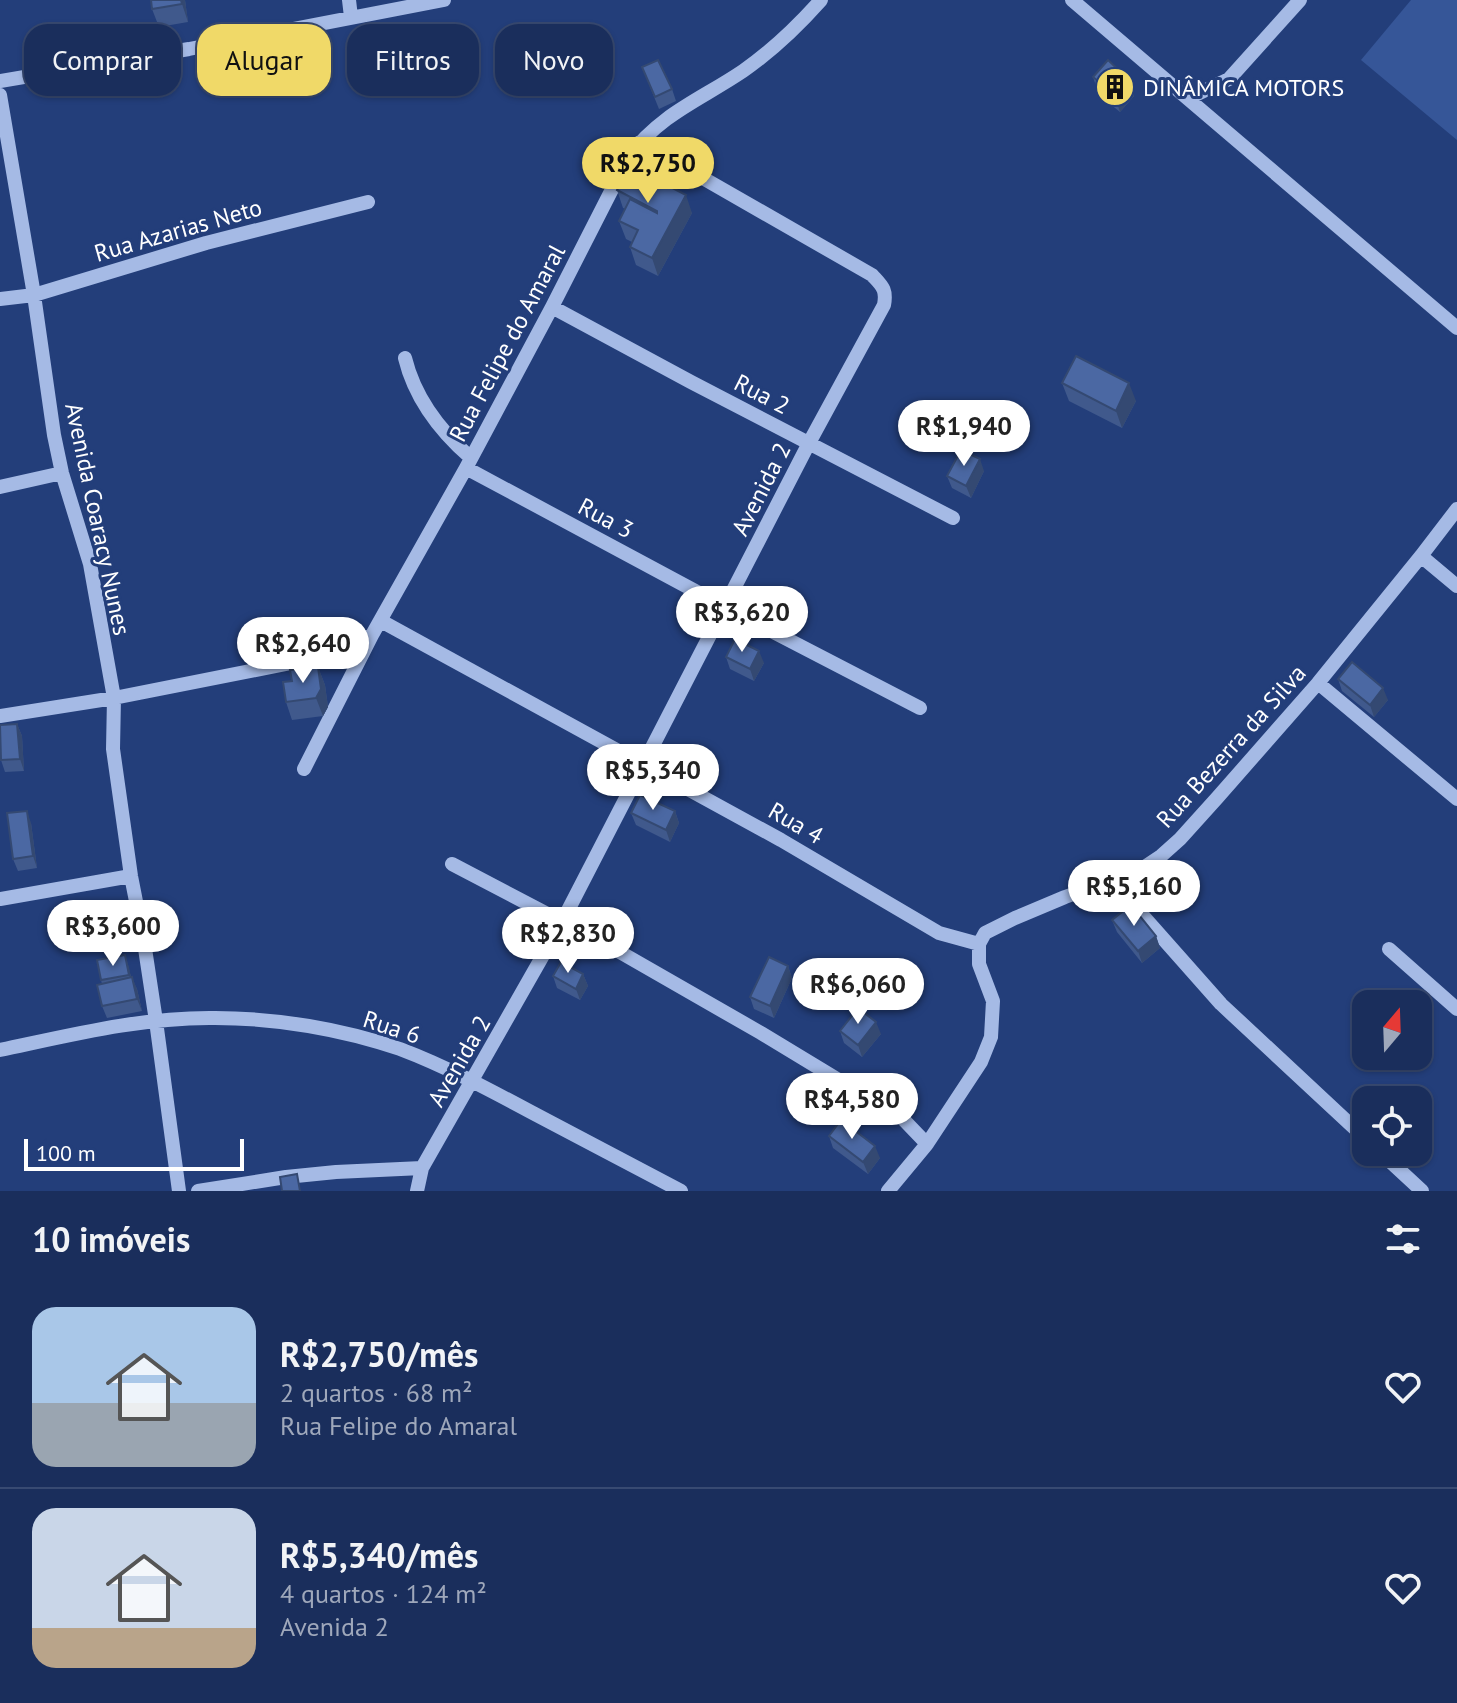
<!DOCTYPE html>
<html lang="pt">
<meta charset="utf-8">
<style>
body{margin:0;font-family:"PT Sans",sans-serif;background:#233662;color:#f1f3f6;height:100vh;display:flex;flex-direction:column;font-size:30px;white-space:nowrap}
*{box-sizing:border-box;margin:0}
p{font-size:26px;color:#9fa8bb}
.icon{flex:none;width:44px;height:44px;fill:none;stroke:currentColor;stroke-width:2;stroke-linecap:round;stroke-linejoin:round}
.map{position:relative;height:1191px;overflow:hidden}
.side{display:flex;flex-direction:column;background:#1a2e5c;flex:1}
.side>*{flex:none}
.top-card{position:absolute;left:24px;top:24px;width:800px;height:72px;display:flex;gap:16px}
.needle{width:52px;rotate:19deg}
.buttons{position:absolute;left:1352px;top:990px;display:grid;gap:16px}
.buttons a{display:grid;place-items:center;width:80px;height:80px;border-radius:16px;background:#1a2e5c;box-shadow:0 2px 6px #0004,0 0 0 2px #384a72;font-size:40px}
.scale{position:absolute;left:24px;bottom:20px;width:220px;box-sizing:border-box;padding-left:8px;border:4px solid #fff;border-top:0;font-size:22px;line-height:28px;white-space:nowrap;color:#fff;-webkit-text-stroke:6px #233e7a;paint-order:stroke}
.price{position:absolute;translate:-50% -68px;padding:0 18px;border-radius:28px;background:#fff;color:#222;font-size:26px;line-height:52px;filter:drop-shadow(0 2px 4px #0008)}
.price::after{content:'';position:absolute;left:50%;top:48px;width:24px;height:18px;margin-left:-12px;background:inherit;clip-path:polygon(0 0,100% 0,50% 100%)}
.price.selected{background:#f0d968;color:#111}
ul{padding:0;list-style:none}
li{display:flex;align-items:center;gap:24px;height:200px;padding:0 32px}
li+li{border-top:2px solid #384a72}
li span{display:grid;place-items:center;flex:none;width:224px;height:160px;border-radius:24px;color:#555}
li>.icon{margin-inline-start:auto}
span .icon{width:96px;height:96px;fill:#fffc;stroke-width:1}
li b{font-size:34px}
h2{display:flex;justify-content:space-between;align-items:center;height:96px;padding:0 32px;font-size:34px}
.tag{padding:0 28px;border-radius:24px;background:#1a2e5c;box-shadow:0 2px 6px #0004,0 0 0 2px #384a72;font-size:28px;line-height:72px}
.tag.selected{background:#f0d968;color:#111}
.map>svg:first-child{display:block}
.green{fill:#365698}
.lines{fill:none;stroke-linecap:round;stroke-linejoin:round}
.minor{stroke:#a5bae5;stroke-width:14}
.wall{fill:#40598c}
.shaded-wall{fill:#344972}
.building{fill:#4b68a3;stroke:#344972;stroke-width:2}
.labels{text-anchor:middle;dominant-baseline:central;stroke-width:6;stroke-linejoin:round;paint-order:stroke}
.poi-label{font-size:24px;fill:#fff;stroke:#233e7a;text-anchor:start}
.street-label{font-size:24px;fill:#fff;stroke:#233e7a}
</style>
<div class="map">
<svg width="1457" height="1191" viewBox="0 0 1457 1191">
<rect width="100%" height="100%" fill="#233e7a"/>
<!-- green -->
<path class="green" d="M1411,0h46v140l-96,-80z"/>
<g class="lines">
<!-- minor -->
<path class="minor" d="M349,0l2,17
M1072,0l385,328
M0,81l189,-32 255,-49
M0,95l34,200 20,140 8,38 28,91 24,134 -1,51 18,127 13,66 12,79 23,170
M1189,98l40,-19 71,-79
M0,299l34,-4 172,-52 162,-41
M552,307l139,75 262,136
M405,358c10,41 35,73 66,100
M466,468l259,139 195,101
M0,487l62,-14
M1421,556l36,30
M381,621l400,219 158,93 40,11
M1318,683l139,116
M0,716l114,-18 197,-39 61,-24
M304,769l68,-134 94,-167 86,-161 77,-151c33,-43 71,-56 114,-85 30,-21 54,-44 78,-71
M452,864l166,87 143,82 142,86 24,25
M1140,870l-6,23 2,15 85,96 145,135
M0,899l131,-23
M1389,949l68,60
M0,1050c71,-15 142,-33 215,-32 61,0 127,11 185,31 45,17 88,40 131,63 50,26 100,53 150,79
M1380,1152l42,39
M198,1191l88,-14 50,-5 86,-4
M417,1191l5,-23 140,-246 247,-479 75,-138c3,-16 -2,-19 -12,-30l-232,-133
M888,1191l39,-47 54,-82 10,-25 2,-36 -14,-37v-20l6,-11 30,-15 50,-21 75,-27 21,-14 19,-17 37,-41 101,-115 103,-127 36,-47"/>
</g>
<!-- wall -->
<path class="wall" d="M151,0h34l3,22 -29,5 -7,-18z
M642,67l30,22 4,12 -17,8z
M1093,77l34,1 7,18 -14,16 -21,-17z
M669,186l23,27 -34,63 -22,-11 -6,-18 2,-5 -6,-3 -7,-18 7,-12 -3,-1 -6,-18z
M1062,383l74,18 -14,27 -53,-27z
M984,471l-13,27 -19,-10 -5,-12z
M726,657l38,6 -10,18 -24,-12z
M318,667l7,18 3,22 -5,9 -31,4 -6,-18 6,-21z
M1338,679l50,21 -14,17 -32,-26z
M17,724l5,12 2,35 -19,1 -4,-12z
M675,811l4,12 -9,19 -34,-17 -5,-12z
M31,823l6,45 -19,3 -5,-12z
M1112,920l44,16 4,12 -18,15 -25,-31z
M125,955l6,22 6,12 5,22 -35,7 -5,-12v-22l-1,-4z
M788,966l4,12 -18,40 -20,-9 -4,-12z
M583,974l5,12 -8,14 -23,-12 -4,-12z
M840,1031l41,3 -19,23 -18,-14z
M829,1136l51,22 -12,16 -35,-26z"/>
<!-- shaded-wall -->
<path class="shaded-wall" d="M181,0h4l3,22 -6,-18z
M1127,78l7,18 -14,16 -6,-18z
M663,168l6,18 -6,12 -6,-18z
M686,195l6,18 -34,63 -6,-18z
M1129,383l7,18 -14,27 -6,-17z
M980,459l4,12 -13,27 -5,-12z
M759,651l5,12 -10,18 -4,-12z
M318,667l7,18 3,22 -5,9 -7,-18z
M1383,688l5,12 -14,17 -4,-12z
M17,724l5,12 2,35 -4,-12z
M27,811l4,12 6,45 -4,-12z
M675,811l4,12 -9,19 -4,-12z
M1156,936l4,12 -18,15 -4,-12z
M125,955l4,12 4,20 -4,-12z
M788,966l4,12 -18,40 -4,-12z
M583,974l5,12 -8,14 -4,-11z
M132,977l5,12 5,22 -5,-12z
M876,1022l5,12 -19,23 -4,-12z
M875,1146l5,12 -12,16 -5,-12z"/>
<!-- building -->
<path class="building" d="M151,0h30l1,4 -30,5z
M658,60l14,29 -17,8 -13,-30z
M1108,60l19,18 -13,16 -21,-17z
M636,154l27,14 -6,12 29,15 -34,63 -22,-11 8,-17 -19,-9 11,-22 27,14v-2l-40,-21z
M1076,356l53,27 -13,28 -54,-28z
M961,450l19,9 -14,27 -19,-10z
M735,639l24,12 -9,18 -24,-12z
M1352,662l31,26 -13,17 -32,-26z
M318,667l3,22 -5,9 -30,4 -3,-20 9,-1 -2,-11z
M17,724l3,35 -19,1 -1,-35z
M640,795l35,16 -9,19 -35,-17z
M27,811l6,45 -20,3 -6,-46z
M1131,905l25,31 -18,15 -26,-31z
M125,955l4,20 -28,5 -4,-20z
M769,957l19,9 -18,40 -20,-9z
M561,962l22,12 -7,15 -23,-13z
M132,977l5,22 -35,7 -5,-21z
M858,1008l18,14 -18,23 -18,-14z
M841,1120l34,26 -12,16 -34,-26z
M297,1174l3,17h-18l-2,-14z"/>
<!-- icons -->
<defs>
<g id="building-disc" transform="scale(2)"><circle r="9.5" fill="#f0d968" stroke="#233e7a"/><path d="M-4-6H4V6H1V3H-1V6H-4ZM-2.5-4.3h1.7v1.8h-1.7ZM.8-4.3h1.7v1.8H.8ZM-2.5-1h1.7V.8h-1.7ZM.8-1h1.7V.8H.8Z" fill="#111"/></g>
</defs>
<g fill-rule="evenodd">
<use href="#building-disc" x="1115" y="87"/>
</g>
<g class="labels">
<!-- poi labels -->
<g class="poi-label">
<text x="1143" y="87">DINÂMICA MOTORS</text>
</g>
<!-- street labels -->
<g class="street-label">
<text transform="translate(178 230) rotate(-16)">Rua Azarias Neto</text>
<text transform="translate(507 343) rotate(-62)">Rua Felipe do Amaral</text>
<text transform="translate(762 394) rotate(27)">Rua 2</text>
<text transform="translate(761 489) rotate(-63)">Avenida 2</text>
<text transform="translate(606 518) rotate(28)">Rua 3</text>
<text transform="translate(98 519) rotate(78)">Avenida Coaracy Nunes</text>
<text transform="translate(1231 746) rotate(-48)">Rua Bezerra da Silva</text>
<text transform="translate(796 823) rotate(30)">Rua 4</text>
<text transform="translate(392 1027) rotate(18)">Rua 6</text>
<text transform="translate(459 1061) rotate(-60)">Avenida 2</text>
</g>
</g>
</svg>
<div class="buttons">
<a><svg class="needle" viewBox="-14 -14 28 28"><path d="M0-13l5 13h-10z" fill="#e53935"/><path d="M0 13l5-13h-10z" fill="#9fa8bb"/></svg></a>
<a><svg class="icon" aria-label="locate" viewBox="0 0 24 24"><circle cx="12" cy="12" r="6"/><path d="M12 2v4M12 18v4M2 12h4M18 12h4"/></svg></a>
</div>
<div class="scale">100 m</div>
<b class="price selected" style="left:648px;top:205px">R$2,750</b>
<b class="price" style="left:964px;top:468px">R$1,940</b>
<b class="price" style="left:742px;top:654px">R$3,620</b>
<b class="price" style="left:303px;top:685px">R$2,640</b>
<b class="price" style="left:653px;top:812px">R$5,340</b>
<b class="price" style="left:1134px;top:928px">R$5,160</b>
<b class="price" style="left:113px;top:968px">R$3,600</b>
<b class="price" style="left:568px;top:975px">R$2,830</b>
<b class="price" style="left:858px;top:1026px">R$6,060</b>
<b class="price" style="left:852px;top:1141px">R$4,580</b>
<div class="top-card">
<a class="tag">Comprar</a>
<a class="tag selected">Alugar</a>
<a class="tag">Filtros</a>
<a class="tag">Novo</a>
</div>
</div>
<section class="side">
<h2>10 imóveis<svg class="icon" aria-label="filters" viewBox="0 0 24 24"><path d="M4 7h16M4 17h16"/><circle cx="9" cy="7" r="2"/><circle cx="15" cy="17" r="2"/></svg></h2>
<ul>
<li><span style="background:linear-gradient(#a9c7e8 60%,#9aa5b1 0)"><svg class="icon" aria-label="home" viewBox="0 0 24 24"><path d="M3 11l9-7 9 7M6 9v11h12V9"/></svg></span><div><b>R$2,750/mês</b><p>2 quartos · 68 m²</p><p>Rua Felipe do Amaral</p></div><svg class="icon" aria-label="heart" viewBox="0 0 24 24"><path d="M12 20l-8-8c-3-5 5-10 8-4 3-6 11-1 8 4z"/></svg></li>
<li><span style="background:linear-gradient(#c9d6e8 75%,#b9a48a 0)"><svg class="icon" aria-label="home" viewBox="0 0 24 24"><path d="M3 11l9-7 9 7M6 9v11h12V9"/></svg></span><div><b>R$5,340/mês</b><p>4 quartos · 124 m²</p><p>Avenida 2</p></div><svg class="icon" aria-label="heart" viewBox="0 0 24 24"><path d="M12 20l-8-8c-3-5 5-10 8-4 3-6 11-1 8 4z"/></svg></li>
</ul>
</section>
